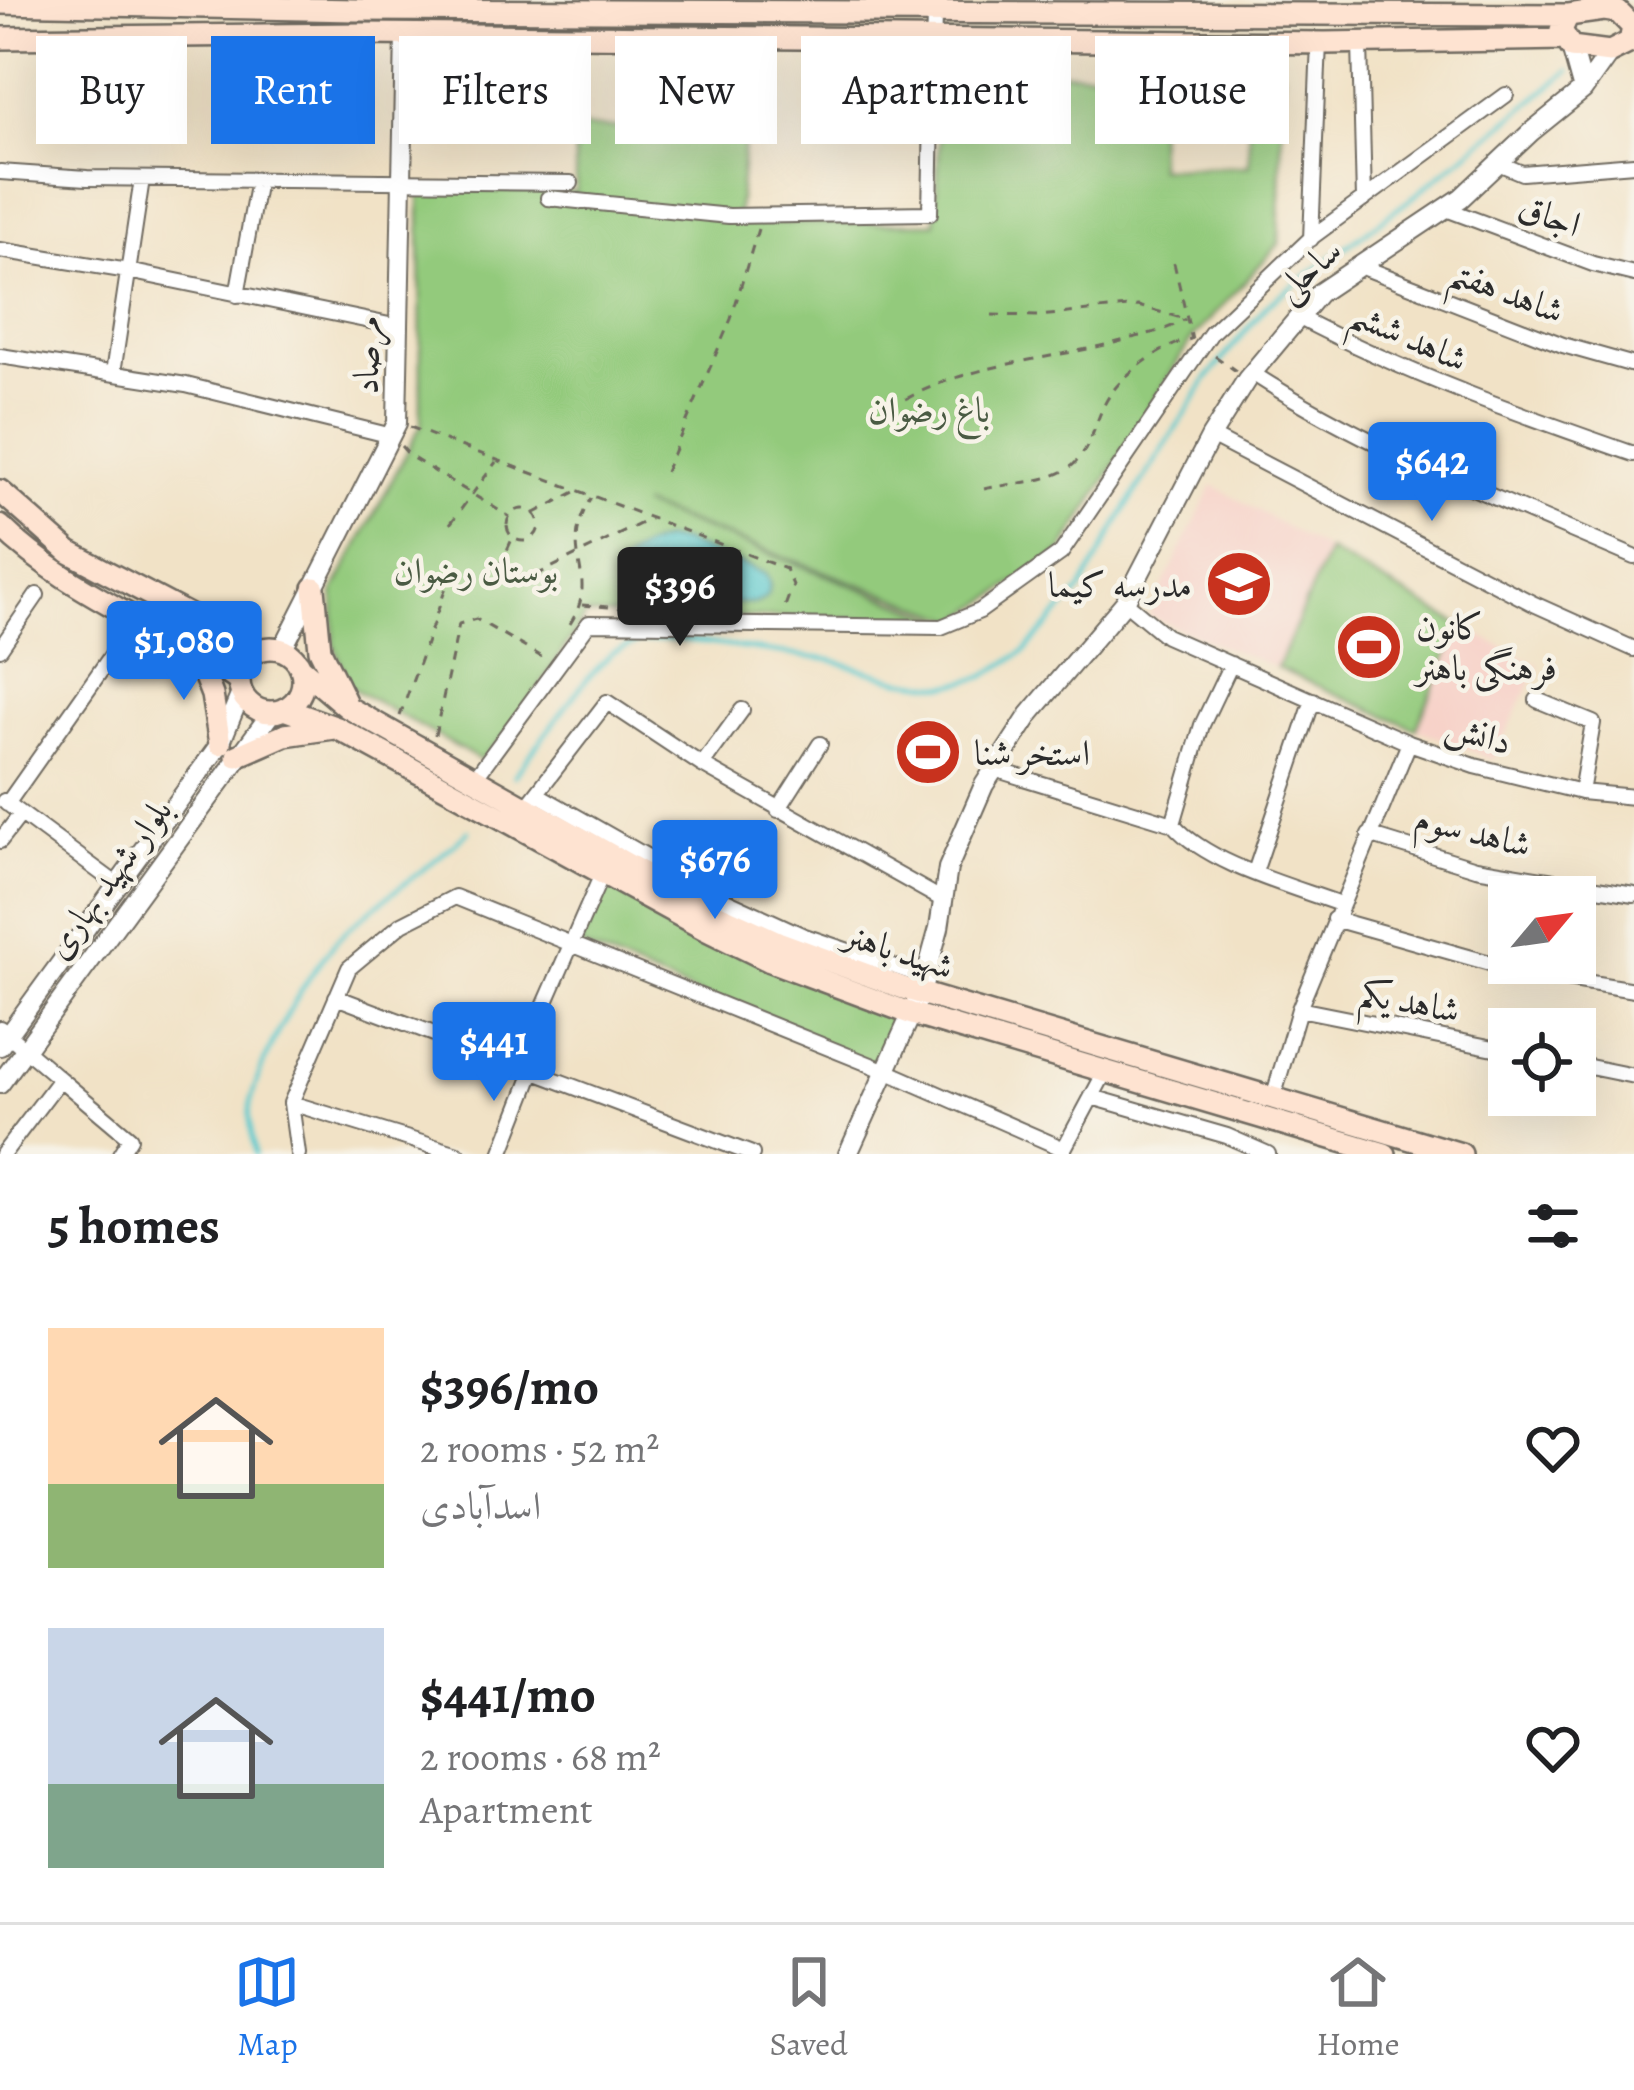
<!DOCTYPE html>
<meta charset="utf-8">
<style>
body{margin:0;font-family:Alegreya,Amiri,serif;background:#f2f2f2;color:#202124;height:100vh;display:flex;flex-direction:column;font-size:45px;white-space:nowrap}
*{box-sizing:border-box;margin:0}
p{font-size:39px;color:#757577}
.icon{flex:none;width:66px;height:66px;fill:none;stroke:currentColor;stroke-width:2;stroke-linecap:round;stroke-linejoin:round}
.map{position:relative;height:1154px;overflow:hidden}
.panel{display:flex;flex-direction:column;background:#fff;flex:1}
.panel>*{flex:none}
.guide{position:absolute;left:36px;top:36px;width:1563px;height:108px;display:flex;gap:24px}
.needle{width:78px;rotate:61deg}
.buttons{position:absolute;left:1488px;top:876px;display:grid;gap:24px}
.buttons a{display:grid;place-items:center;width:108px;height:108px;border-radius:0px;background:#fff;box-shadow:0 12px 48px #0002;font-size:60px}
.price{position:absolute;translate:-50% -102px;padding:0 27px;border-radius:12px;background:#1a73e8;color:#fff;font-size:39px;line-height:78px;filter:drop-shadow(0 3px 6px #0008)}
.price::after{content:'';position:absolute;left:50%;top:72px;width:36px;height:27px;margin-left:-18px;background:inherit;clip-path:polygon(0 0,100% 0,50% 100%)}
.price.active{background:#222;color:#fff}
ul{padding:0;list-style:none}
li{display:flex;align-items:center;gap:36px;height:300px;padding:0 48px}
li span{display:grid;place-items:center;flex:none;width:336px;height:240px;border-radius:0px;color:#555}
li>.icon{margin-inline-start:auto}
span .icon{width:144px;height:144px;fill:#fffc;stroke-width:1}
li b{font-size:51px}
h2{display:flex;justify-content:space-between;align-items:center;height:144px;padding:0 48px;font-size:51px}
.pill{padding:0 42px;border-radius:0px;background:#fff;box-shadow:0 12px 48px #0002;font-size:42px;line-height:108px}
.pill.active{background:#1a73e8;color:#fff}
.menu{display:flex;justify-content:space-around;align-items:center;height:168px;border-top:3px solid #e0e0e0;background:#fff;font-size:33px;color:#757577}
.menu a{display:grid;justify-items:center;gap:6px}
.menu .active{color:#1a73e8}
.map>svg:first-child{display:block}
.built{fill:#f7d1c8}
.green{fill:#93ca7c;stroke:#5f7a54;stroke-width:3}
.water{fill:#5ccacf;stroke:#447a7d;stroke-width:3}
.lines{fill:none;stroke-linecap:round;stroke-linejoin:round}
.stream{stroke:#5ccacf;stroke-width:4.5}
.minor-casing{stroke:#706b61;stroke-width:18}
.tertiary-casing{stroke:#706b61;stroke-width:22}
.secondary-casing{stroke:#706b61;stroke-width:26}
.path{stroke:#706b61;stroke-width:3;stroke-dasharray:9 9;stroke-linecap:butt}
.minor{stroke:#fff;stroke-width:14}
.tertiary{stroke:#fff;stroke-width:18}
.secondary{stroke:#fee3d1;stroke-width:21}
.labels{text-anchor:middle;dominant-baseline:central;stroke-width:9;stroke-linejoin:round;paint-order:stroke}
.street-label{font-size:36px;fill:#2b2b2b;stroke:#f7f3e8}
.park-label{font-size:36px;fill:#4a5b43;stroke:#f7f3e8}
.poi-label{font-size:36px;fill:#2b2b2b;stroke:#f7f3e8;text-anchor:start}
</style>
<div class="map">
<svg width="1634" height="1154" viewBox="0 0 1634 1154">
<rect width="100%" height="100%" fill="#f7f3e8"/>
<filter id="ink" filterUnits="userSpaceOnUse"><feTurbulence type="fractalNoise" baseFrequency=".00833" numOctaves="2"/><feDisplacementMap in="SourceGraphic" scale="24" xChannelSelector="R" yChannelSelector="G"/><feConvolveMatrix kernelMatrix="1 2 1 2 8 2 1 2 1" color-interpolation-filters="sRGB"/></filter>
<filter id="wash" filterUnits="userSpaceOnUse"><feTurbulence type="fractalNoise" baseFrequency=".004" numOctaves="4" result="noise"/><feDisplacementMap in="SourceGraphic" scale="48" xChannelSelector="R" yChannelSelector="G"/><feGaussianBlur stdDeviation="2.7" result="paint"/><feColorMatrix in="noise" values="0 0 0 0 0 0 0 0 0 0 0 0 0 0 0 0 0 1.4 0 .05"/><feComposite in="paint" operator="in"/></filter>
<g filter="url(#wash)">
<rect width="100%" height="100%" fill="#f1e2c6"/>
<!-- built -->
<path class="built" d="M1213,485l115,66 -51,117 -129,-52z
M1460,625l79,41 -46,93 -77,-30z"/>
<!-- green -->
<path class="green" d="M943,71l213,2 2,95 91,-2 -1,-94 35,1 -4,171 -88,96 -130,213 -103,67 -317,-115 303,115 -358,-5 -73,113 -33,32 -130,-73 -16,-42v-54l87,-166 -1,-237 156,4 -2,-65 171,4 -8,92h198z
M1328,551l132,74 -44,104 -139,-61z
M604,883l300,136 -23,51 -301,-124z"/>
<!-- water -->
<path class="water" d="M665,540l17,2 82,31c11,13 5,28 -12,31l-126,-9 -9,-13c-1,-24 26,-37 48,-42z"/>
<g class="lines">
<!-- stream -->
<path class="stream" d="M514,776l71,-95 26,-27 27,-12 38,-3 155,21 68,20 47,6 38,-9 41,-26 56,-61 45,-82 81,-129 60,-74 145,-107 157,-127
M255,1154c-2,-14 -7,-32 -5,-46 6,-46 62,-146 97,-178 38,-35 84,-62 121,-99"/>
</g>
</g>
<g filter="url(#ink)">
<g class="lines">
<!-- minor casing -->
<g class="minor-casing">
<path id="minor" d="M1360,43l4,157
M1498,163l24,10 112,-9
M0,172l87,6 484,5
M548,198l181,18 201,-3 4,-202
M1446,209l147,55 41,10
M1311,239l8,-197
M0,250l128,21 271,56
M1360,266l203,79 71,20
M237,295l21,-115
M1298,317c108,57 221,97 336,137
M0,356l186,29 206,51
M113,373l29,-194
M1252,373c118,77 253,128 382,184
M1211,436l323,168 100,45
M1125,602l41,34 243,107 66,23 106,26 53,5
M0,649l37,-54
M1537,700l56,23 -12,69
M702,765l40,-55
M994,769l179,55c34,40 118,62 167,80
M474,779l115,-156 352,4 39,-16 81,-58 150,-220 101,-96 194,-142
M537,794l178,101 87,40 123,42
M4,801l115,85
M7,804l109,-155
M526,807l81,-105 95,63 241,135
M778,810l42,-66
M1173,824l29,-99 29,-61
M1369,835l107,33 158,26
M0,841l21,-27
M1255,872l58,-172
M1334,919l184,52 116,19
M336,997l416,157
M1299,1009l210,42
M0,1028l60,51 -57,75
M1575,1064l59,12
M518,1066l84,-192
M60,1079l70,59 -10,16
M1092,1097l135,39 41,18
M1273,1098l26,-89 110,-266
M291,1103l167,51
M298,1154l-7,-51 58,-135 53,-44 53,-27 431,174 178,78
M501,1154l32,-82
M1061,1154l44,-82"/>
</g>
<!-- tertiary casing -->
<g class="tertiary-casing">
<path id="tertiary" d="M1571,47l12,43
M282,650l115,-227 8,-389
M0,1046l220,-302 21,-51
M0,1084l272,-372
M848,1154l73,-161 18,-65 9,-60 36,-83 46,-71 95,-112 86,-166 36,-57 72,-86 142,-95 70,-66 52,-42 27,-38"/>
</g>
<!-- secondary casing -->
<g class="secondary-casing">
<path id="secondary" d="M0,3l355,7 1213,5
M1604,10l14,2 15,15 -3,15 -20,10 -39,-5 -10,-17 7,-15z
M0,38l362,-4 963,9 239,-4
M0,491l69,61 188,99
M0,526c68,67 161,99 239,155
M314,588l6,62 25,51
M239 680a32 32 0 1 1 64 0a32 32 0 1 1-64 0Z
M194,649l18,46 8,49
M300,667l47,40 365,205 66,30 125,46 558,166
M284,709l53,19 366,200 67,33 142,53 473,140
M237,756l48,-21 49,-7"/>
</g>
<!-- path -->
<path class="path" d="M1174,263l18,77
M992,315l47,1 99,-10 47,13
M1215,356l21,15
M906,399c69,-38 151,-39 226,-61 19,-5 36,-8 53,-19
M410,427l376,142 7,16 -9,24
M401,446l10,11 99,60
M665,472l66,-153 27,-90
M984,489c26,-6 69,-6 90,-25 19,-18 21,-45 34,-66 15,-25 56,-53 83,-59
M507 525a16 16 0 1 1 32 0a16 16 0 1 1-32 0Z
M535,513l40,-21
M450,524l46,-62
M500,566l12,-27
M520,583l130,-64
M582,605l57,4
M570,624c32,-50 -14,-69 21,-126
M400,716l52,-145
M435,735l24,-111 17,-5 69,40"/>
<!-- minor -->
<use href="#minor" class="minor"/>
<!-- tertiary -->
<use href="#tertiary" class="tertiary"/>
<!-- secondary -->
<use href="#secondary" class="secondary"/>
</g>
</g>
<!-- icons -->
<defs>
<g id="school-disc" transform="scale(3.45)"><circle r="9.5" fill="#c8321e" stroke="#f7f3e8"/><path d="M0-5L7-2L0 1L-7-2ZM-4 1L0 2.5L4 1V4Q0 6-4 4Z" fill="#fff"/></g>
<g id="stadium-disc" transform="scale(3.45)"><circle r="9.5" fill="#c8321e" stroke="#f7f3e8"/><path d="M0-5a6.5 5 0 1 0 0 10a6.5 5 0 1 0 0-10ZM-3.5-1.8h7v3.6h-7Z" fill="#fff"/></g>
</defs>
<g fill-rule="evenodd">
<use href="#school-disc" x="1239" y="584"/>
<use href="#stadium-disc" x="1369" y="647"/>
<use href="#stadium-disc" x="928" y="752"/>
</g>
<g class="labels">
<!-- street labels -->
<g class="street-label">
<text transform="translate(1550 215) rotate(20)">اجاق</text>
<text transform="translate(1308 269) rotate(-41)">ساحلی</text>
<text transform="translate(1507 291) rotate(21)">شاهد هفتم</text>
<text transform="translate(1409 336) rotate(24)">شاهد ششم</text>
<text transform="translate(366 355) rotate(-89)">مرصاد</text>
<text transform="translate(1479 733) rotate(17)">دانش</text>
<text transform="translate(1473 831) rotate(14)">شاهد سوم</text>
<text transform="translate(108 878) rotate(-54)">بلوار شهید بهاری</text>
<text transform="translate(899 950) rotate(18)">شهید باهنر</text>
<text transform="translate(1410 1001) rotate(11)">شاهد یکم</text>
</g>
<!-- park labels -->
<g class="park-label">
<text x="929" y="409">باغ رضوان</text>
<text x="476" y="570">بوستان رضوان</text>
</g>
<!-- poi labels -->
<g class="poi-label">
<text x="1192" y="584" text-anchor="end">مدرسه کیما</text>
<text x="1416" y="626">کانون<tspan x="1416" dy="41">فرهنگی باهنر</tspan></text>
<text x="974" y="752">استخر شنا</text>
</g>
</g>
</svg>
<div class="buttons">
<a><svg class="needle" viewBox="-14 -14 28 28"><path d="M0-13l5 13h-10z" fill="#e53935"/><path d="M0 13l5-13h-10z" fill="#757577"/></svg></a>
<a><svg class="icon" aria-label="locate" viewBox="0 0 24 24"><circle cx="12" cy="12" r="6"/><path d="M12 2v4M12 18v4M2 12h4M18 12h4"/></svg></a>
</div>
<b class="price" style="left:1432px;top:524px">$642</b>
<b class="price active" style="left:680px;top:649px">$396</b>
<b class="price" style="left:184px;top:703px">$1,080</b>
<b class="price" style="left:715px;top:922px">$676</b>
<b class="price" style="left:494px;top:1104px">$441</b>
<div class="guide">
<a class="pill">Buy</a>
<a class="pill active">Rent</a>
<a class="pill">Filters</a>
<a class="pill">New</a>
<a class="pill">Apartment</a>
<a class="pill">House</a>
</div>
</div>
<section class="panel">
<h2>5 homes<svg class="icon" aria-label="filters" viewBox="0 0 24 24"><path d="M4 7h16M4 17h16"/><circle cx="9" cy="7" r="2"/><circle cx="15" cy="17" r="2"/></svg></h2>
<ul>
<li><span style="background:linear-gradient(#ffd9b3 65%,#8fb573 0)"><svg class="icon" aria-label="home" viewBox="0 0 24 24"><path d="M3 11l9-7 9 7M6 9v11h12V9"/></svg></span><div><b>$396/mo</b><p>2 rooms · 52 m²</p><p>اسدآبادی</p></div><svg class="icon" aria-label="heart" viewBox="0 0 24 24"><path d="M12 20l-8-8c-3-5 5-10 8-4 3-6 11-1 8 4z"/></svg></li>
<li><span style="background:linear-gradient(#c9d6e8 65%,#7fa58c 0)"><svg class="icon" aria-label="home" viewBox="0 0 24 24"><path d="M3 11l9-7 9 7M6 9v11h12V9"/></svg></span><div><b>$441/mo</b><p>2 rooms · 68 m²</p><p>Apartment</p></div><svg class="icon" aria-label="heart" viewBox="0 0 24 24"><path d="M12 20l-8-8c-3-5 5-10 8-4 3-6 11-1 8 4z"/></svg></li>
</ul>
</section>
<nav class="menu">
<a class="active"><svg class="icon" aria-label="map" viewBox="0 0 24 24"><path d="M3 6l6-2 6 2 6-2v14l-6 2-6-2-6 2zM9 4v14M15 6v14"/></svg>Map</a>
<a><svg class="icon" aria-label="saved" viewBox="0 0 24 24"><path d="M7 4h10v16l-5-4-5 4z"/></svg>Saved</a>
<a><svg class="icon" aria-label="home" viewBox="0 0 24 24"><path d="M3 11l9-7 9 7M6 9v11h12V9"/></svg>Home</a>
</nav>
